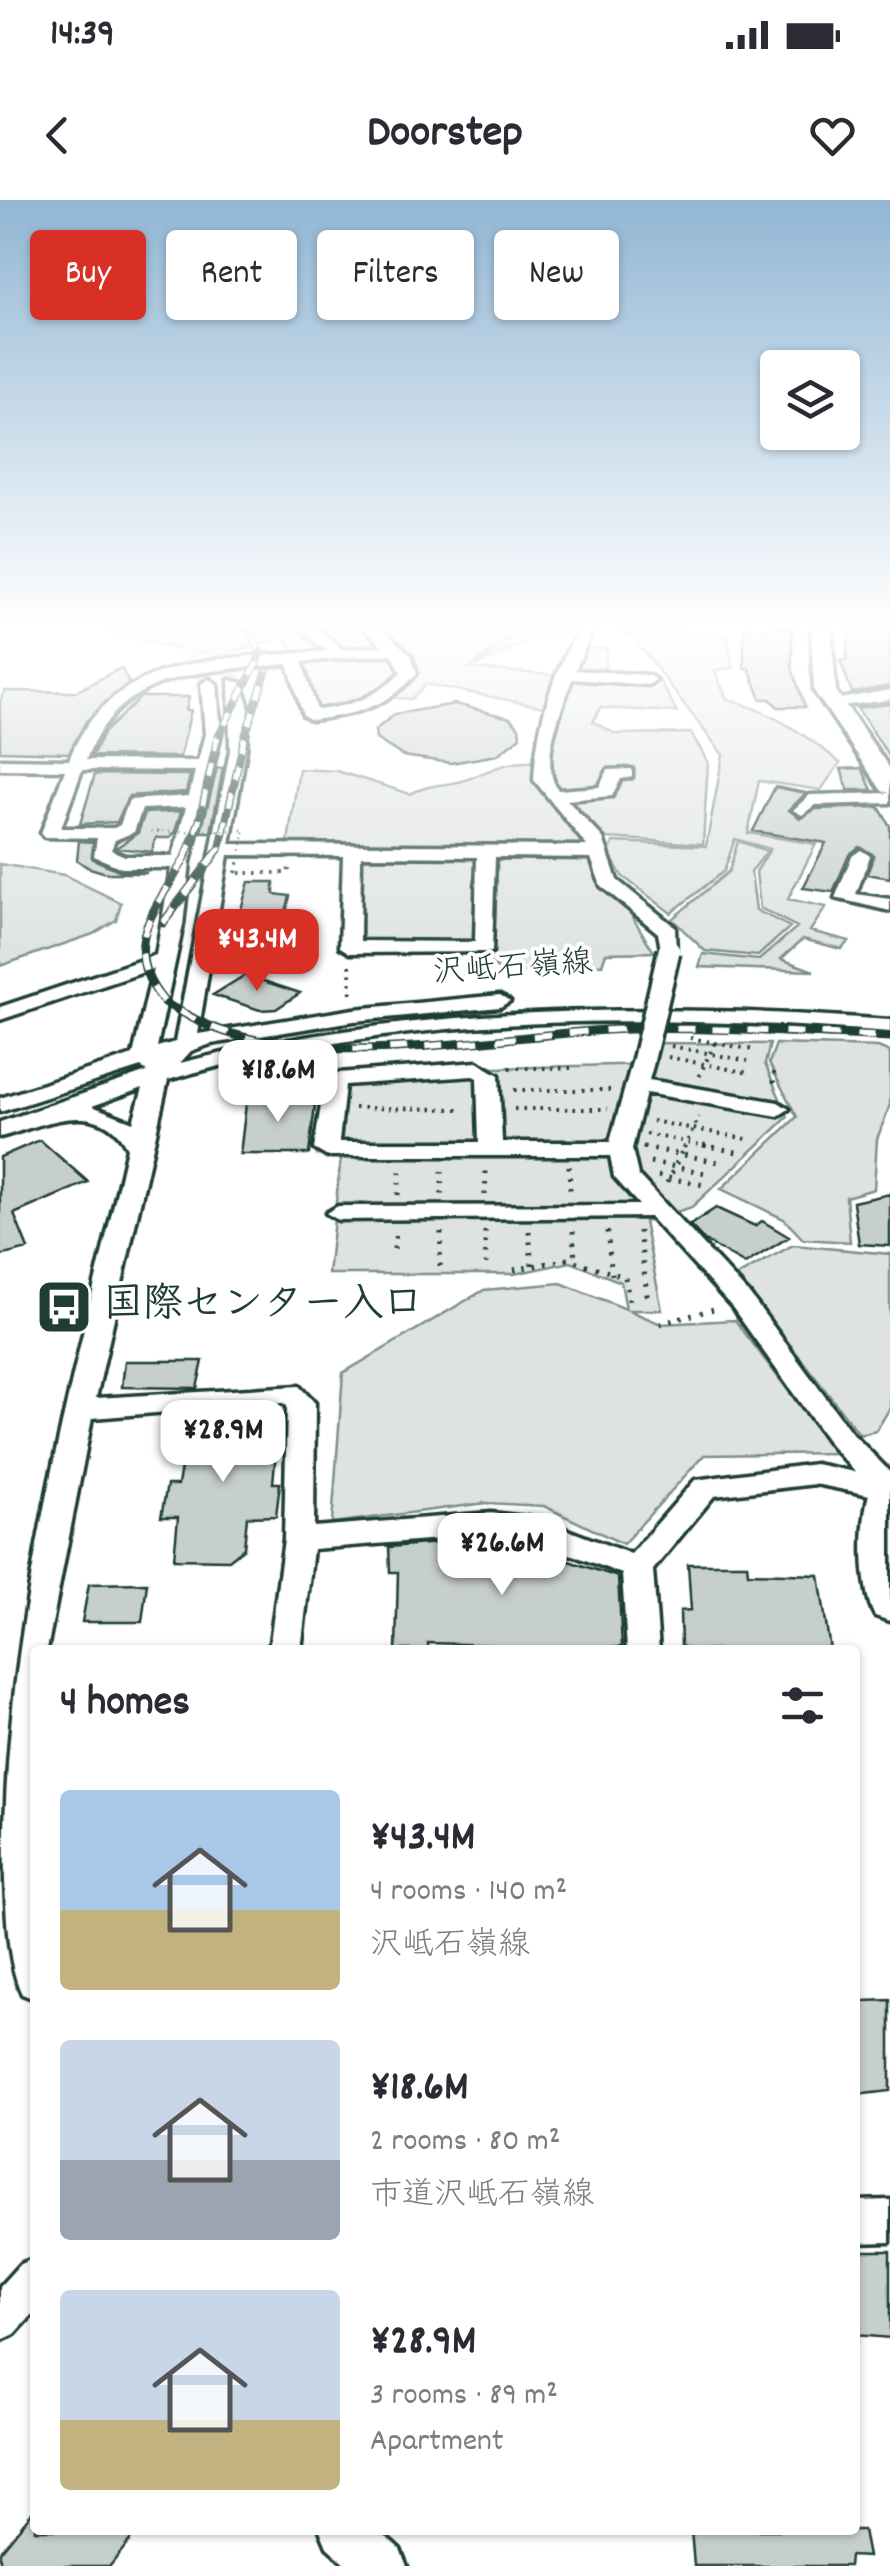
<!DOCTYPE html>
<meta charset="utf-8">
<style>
body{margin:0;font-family:Dekko,"Klee One",sans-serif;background:#f2f2f3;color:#2b2b33;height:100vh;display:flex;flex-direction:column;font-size:38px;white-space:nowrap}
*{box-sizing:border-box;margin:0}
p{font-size:32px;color:#7c7c81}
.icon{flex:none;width:55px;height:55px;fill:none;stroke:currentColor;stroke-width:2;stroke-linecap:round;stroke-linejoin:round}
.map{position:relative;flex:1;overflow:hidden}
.sheet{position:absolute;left:30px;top:1445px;width:830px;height:890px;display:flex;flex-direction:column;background:#fff;border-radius:10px;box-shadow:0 2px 8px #0004}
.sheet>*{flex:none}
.hud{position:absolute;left:30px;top:30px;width:830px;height:90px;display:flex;gap:20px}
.controls{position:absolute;left:760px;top:150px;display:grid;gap:20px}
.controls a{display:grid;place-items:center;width:100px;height:100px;border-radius:10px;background:#fff;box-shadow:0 2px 8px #0004;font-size:50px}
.price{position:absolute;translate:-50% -85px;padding:0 22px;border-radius:20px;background:#fff;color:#222;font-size:32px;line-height:65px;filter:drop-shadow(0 2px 5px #0008)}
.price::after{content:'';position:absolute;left:50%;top:60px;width:30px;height:22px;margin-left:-15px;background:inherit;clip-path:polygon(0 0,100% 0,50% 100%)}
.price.on{background:#d93025;color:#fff}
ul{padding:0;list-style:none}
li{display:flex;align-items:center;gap:30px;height:250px;padding:0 30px}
li span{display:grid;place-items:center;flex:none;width:280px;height:200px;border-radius:10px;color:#555}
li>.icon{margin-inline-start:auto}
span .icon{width:120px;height:120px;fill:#fffc;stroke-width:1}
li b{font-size:42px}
h2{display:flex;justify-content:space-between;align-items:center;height:120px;padding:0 30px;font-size:42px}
.tag{padding:0 35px;border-radius:10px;background:#fff;box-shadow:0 2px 8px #0004;font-size:35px;line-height:90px}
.tag.on{background:#d93025;color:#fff}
.status{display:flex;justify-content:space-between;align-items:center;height:70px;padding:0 50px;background:#fff;direction:ltr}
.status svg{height:28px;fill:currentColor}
header{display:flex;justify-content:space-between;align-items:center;height:130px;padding:0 30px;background:#fff;font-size:45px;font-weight:800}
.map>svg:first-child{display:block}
.green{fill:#dee3e2;stroke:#7e908b;stroke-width:2.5}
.building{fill:#c7cfcc;stroke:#1f3d34;stroke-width:2.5}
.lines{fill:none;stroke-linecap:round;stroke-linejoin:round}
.minor-tunnel{stroke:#d2d8d6;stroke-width:16;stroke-dasharray:16 9;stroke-linecap:butt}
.minor-casing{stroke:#1f3d34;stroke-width:7}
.major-casing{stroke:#1f3d34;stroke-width:7}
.path-far2{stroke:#1f3d34;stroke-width:2.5;stroke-dasharray:1 5;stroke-linecap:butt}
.path-far1{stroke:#1f3d34;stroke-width:4;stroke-dasharray:2.5 6;stroke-linecap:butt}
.path{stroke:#1f3d34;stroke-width:5;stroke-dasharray:2.5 8;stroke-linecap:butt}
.minor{fill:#fff;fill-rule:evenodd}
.major{fill:#fff;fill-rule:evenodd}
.rail-far1-casing{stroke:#1f3d34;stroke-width:8}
.rail-casing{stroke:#1f3d34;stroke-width:9}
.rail-far1{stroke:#fff;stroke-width:5;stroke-dasharray:14;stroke-linecap:butt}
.rail{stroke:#fff;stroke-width:6;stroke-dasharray:18;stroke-linecap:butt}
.minor-bridge-casing{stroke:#1f3d34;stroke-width:28;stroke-linecap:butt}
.path-bridge-far1{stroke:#1f3d34;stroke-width:2.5;stroke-dasharray:1 5;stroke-linecap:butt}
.path-bridge{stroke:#1f3d34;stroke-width:4;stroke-dasharray:2.5 6;stroke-linecap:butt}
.minor-bridge{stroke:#fff;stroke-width:21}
.labels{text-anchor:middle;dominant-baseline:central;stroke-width:8;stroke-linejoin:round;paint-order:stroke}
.far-street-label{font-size:32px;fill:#1f3d34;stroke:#fff}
.poi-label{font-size:40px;font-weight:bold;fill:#1f3d34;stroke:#fff;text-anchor:start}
</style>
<div class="status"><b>14:39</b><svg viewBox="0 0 49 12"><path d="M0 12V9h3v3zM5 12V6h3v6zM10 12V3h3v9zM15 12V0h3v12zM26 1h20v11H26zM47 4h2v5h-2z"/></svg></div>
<header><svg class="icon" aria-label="back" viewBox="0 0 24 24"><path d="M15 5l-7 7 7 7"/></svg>Doorstep<svg class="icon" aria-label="heart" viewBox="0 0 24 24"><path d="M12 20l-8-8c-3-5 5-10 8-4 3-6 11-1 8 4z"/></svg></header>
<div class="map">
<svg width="890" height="2366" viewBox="0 0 890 2366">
<rect width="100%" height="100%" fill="#fff"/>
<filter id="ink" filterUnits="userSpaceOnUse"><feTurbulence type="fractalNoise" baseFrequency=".01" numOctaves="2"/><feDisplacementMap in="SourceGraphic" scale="20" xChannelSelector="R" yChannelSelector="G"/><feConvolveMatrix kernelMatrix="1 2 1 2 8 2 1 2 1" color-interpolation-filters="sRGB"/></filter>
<g filter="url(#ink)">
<!-- green -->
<path class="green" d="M101,428h165l12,10c-71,29 -108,9 -177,-10z
M275,428h216l14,12 -35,28 104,9 7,-30 26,2 -3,23 54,6 19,34 -77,-4 -7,14 23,12 75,-1 17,29 -5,82 -96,-6 -11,20 58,94 -48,1 -4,12 -30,-3 -1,9 -69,1 -27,-19 -125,1 9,-106h-72l12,-79 38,2 73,23c24,-12 34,-7 55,-14 27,-10 42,-20 71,-18l12,-54 -122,-24 -14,15 -37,-3 -43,15 -15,-1 -28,-66z
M496,428h81l-3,5 -41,5 -56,28 32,-26z
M613,428l114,7 6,33 -19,2 13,29c43,12 79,35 113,64l-19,27 -62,-9 -11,52 68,11 -28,55 38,8 -16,24 39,10 -8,8 -38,-10 -22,20 33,12 -115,-4 4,-13 56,6 38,-33 -37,-19 -4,-36 14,-23 -35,-10 -11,32 -53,42 -49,-37 -13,-22 4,-12 93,4 17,-91 -91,-119z
M738,641l29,10 -16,21 5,38 34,17 -32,29 -53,-5 -33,-32 57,-48z
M0,664l64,11 57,28 -5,17 -23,14 -93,32z
M661,843l109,1 -5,20 23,53 -96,90 -48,15 18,88h-34l33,14 74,-4 100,133 -131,2 -81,89 -79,-38 -58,-3 -154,20 11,-150 141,-83 77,-7 65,26 -5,-27 -50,-20 -57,12h-186l13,-118 -24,-1 7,-82 158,-11 12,6 161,-4z
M776,844l102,3 12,5v53l-13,34 -3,50 -28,8 4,45 -47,-3 -19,-20 -63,-30 76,-72 -28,-54z
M793,1045l97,9v154l-14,23 -16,4 -123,-159z"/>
<!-- building -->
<path class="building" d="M744,428h48v40l13,39h-27l-8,-8h-9l-12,-31h-5z
M850,428h40v58l-38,7 -12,-33 6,1z
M121,468l8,15 -43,38 -17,32 -69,-2v-50l5,-10 70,1z
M141,497h48l-3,13h5l-11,47 -88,-1 12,-24z
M455,504l55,14 9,9 1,10 -23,18 -46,8 -48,-7 -27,-17 -1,-9 20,-16z
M890,504v54l-33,-50z
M217,568h6l-12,64h-10z
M862,568l10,22h-24l-7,-21z
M95,574l95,1 -4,17 -57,4 -12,26 -37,2z
M775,587l31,6 -17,17 11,8 16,-9 63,-2 11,19v52l-23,-4 7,-19 -15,-8 -10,8 -16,37 -30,-4 23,-45 -73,-12z
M181,611l-6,21 -5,6h-14l-4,14 -36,-4 22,-15 7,-20z
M79,641l14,1v17l28,12 26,2h-41l-19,-6 -10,-7z
M249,682h25v12l16,2 -6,24 14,1 -6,26 -62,-1z
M245,775l55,18 -24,16 -16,1 -47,-15z
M247,896l69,1 -7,57h-69z
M40,940l48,42 -74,32 14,35 -28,7v-99z
M890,994v52l-31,-2 -6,-42z
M716,1008l39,18 7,-5 27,16 -44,27 -40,-23 -15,-16z
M125,1161h78l-6,27 -75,-1z
M189,1218h90l-6,65h7l-4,33 -29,1 -3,31 -15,12 -55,-1 4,-42h-17l6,-32h11z
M477,1340l56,4 14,10 71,23 4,70 -127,3v-5l-67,-2v7h-32l2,-78h-8l-1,-25z
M688,1364h59l1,9 71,2 11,75h-138l-11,-4 -1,-35 11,-1z
M147,1383l-5,39h-60l7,-38z
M890,1800v91l-35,4v-87l9,-7z
M855,2051h35v87l-35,-3z
M35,2309v21h103l-28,36h-110v-14z
M691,2330h172l5,27 -18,-1 -1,10h-155z"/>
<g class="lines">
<!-- minor-tunnel -->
<path class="minor-tunnel" d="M167,428l23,19 19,37
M195,428l28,27 12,28"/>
<!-- minor casing -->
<g class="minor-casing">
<path id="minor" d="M299,428h17l27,22 40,-4 -19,-18h16l31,27 6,18c-28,34 -64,42 -106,47l-8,-5 -15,-51c-83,8 -167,4 -202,96l112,1 7,-27 -4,-50 8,-5 8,5 4,50 -31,128 -7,63 -26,122 18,-5 55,-292 -1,-70 14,3 6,27 -3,40 -16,94 357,2 -53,-66c2,-51 18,-108 46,-152h14l-19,42 73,5 8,5 -8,5 -76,-6c-10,32 -34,80 -14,111l41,-3 9,-17 24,-1v8l-11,2 -9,17 -45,4 36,38 14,42 58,47 1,28h-14l-4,-22 -57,-47 -10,-28 -96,-1 -3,95 -142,1 -10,-6 3,-91 -115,-1 -30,179 156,-25 146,-14 10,6 -10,6 -146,14 -143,23 -20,7 -11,12c234,-58 471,-61 710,-43v12c-240,-18 -489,-20 -722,48l-72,318 203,-12 16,17 -1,124 177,-14 45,5 95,36 64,-74 120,-16 40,8 -24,-26 -99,-139 -82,-90 -312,3 -12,-7 12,-7 301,-1 -25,-28 -4,-21h-284l-12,-7 12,-75 151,-12 22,13 3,67h108l22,-80 11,-7 11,7 -5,18 129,22 11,7 -11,7 -132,-23 -14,56 6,26 112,120 101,137 39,40v27l-75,-15 -101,12 -61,74 6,80h-32l-5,-76 -89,-34 -42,-5 -178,14 -12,101h-32l15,-111 3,-133 -4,-3 -191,15 -45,232h-12v349l-13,-5c-15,-32 -15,-77 -17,-112 -5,-251 67,-493 122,-734 -27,-53 -85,-22 -127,-11v-15l147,-50 -6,-5 -141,45v-14l133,-43 20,-86 -153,51v-13l156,-52 15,-87h-49l-28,-12 3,-18 -53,-1 -3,-4 24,-63 -65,-1v-10l69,1c44,-111 158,-100 258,-109zM392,454l9,18c-24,25 -50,34 -84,38l-15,-48zM82,570l113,1 -6,25 -60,4 -9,25 -6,3h-53zM186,607l-13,49h-48l-14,-6 4,-10 19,-8 8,-23zM361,656l116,1 -2,85 -115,-1zM473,876l4,2 2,64h-140l6,-57zM143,888l-10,34 -41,-16z
M890,490v10l-59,7 -8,-5z
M890,593v10l-75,2 -13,10 -9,-5 17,-15z
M861,650l9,6 -14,38 34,5v12l-55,-13 17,-42z
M890,2000v42l-35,1v-42z
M35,2058v54l-20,22 -15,7v-55l20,-22z
M320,2330h59l21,19 7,17h-59l-21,-19z"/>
</g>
<!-- major casing -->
<g class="major-casing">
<path id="major" d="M811,428h20l5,63 54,78v24l-8,-2 -68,-100z
M890,1272v149l-15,-5c-16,-28 -16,-112 1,-140z"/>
</g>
<!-- path-far2 -->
<path class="path-far2" d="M157,637l2,-7"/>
<!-- path-far1 -->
<path class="path-far1" d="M239,673h49l1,-5
M350,765l1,29
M690,838l64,12
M671,846l77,15
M668,857l81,16
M509,868h67
M774,872v17
M699,876l17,-35
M514,890h99
M354,908l109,1
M514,909h94
M652,921l95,18
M646,934l70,14
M643,947l4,1
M684,948l15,-31"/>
<!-- path -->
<path class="path" d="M703,945l34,7
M643,947l81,16
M650,962l61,12
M569,966l1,24
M442,971v24
M658,976l46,9
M667,983l18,-38
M398,995l2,-24
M485,995l1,-24
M485,1031l1,33
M529,1031l3,34
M573,1031l2,31
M607,1031l5,44
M639,1031l9,71
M394,1049l2,-18
M440,1066l1,-35
M514,1070l54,-11 57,18 5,27
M660,1124l54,-15"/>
<!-- minor -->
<use href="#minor" class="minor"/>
<!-- major -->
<use href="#major" class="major"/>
<!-- rail-far1 casing -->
<g class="rail-far1-casing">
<path id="rail-far1" d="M185,658l14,-36 18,-83 40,-76 3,-12 -12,-23
M212,658l8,-10 24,-109 23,-69"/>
</g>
<!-- rail casing -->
<g class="rail-casing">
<path id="rail" d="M186,656c-26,49 -69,88 -24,143 5,7 18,12 25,16 113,65 317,17 444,14 86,-2 173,4 259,8
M163,723l51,-67"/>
</g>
<!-- rail-far1 -->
<use href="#rail-far1" class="rail-far1"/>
<!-- rail -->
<use href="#rail" class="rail"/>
<!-- minor-bridge casing -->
<g class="minor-bridge-casing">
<path id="minor-bridge" d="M643,862l26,-111"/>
</g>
<!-- path-bridge-far1 -->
<path class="path-bridge-far1" d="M151,632l94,-2 -6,28"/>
<!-- path-bridge -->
<path class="path-bridge" d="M236,673l4,-17"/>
<!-- minor-bridge -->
<use href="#minor-bridge" class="minor-bridge"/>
</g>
</g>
<!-- sky -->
<linearGradient id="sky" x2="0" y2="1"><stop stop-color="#91b6d4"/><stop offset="0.56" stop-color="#fff"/><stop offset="1" stop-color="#fff" stop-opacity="0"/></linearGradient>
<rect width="890" height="759" fill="url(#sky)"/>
<!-- icons -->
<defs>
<g id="bus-square" transform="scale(2.875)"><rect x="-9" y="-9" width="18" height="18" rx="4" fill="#1f3d34" stroke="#fff"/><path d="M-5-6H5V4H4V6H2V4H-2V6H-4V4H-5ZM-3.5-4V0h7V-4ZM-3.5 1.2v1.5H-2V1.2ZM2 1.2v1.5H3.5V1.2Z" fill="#fff"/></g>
</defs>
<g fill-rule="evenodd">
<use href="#bus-square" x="64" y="1107"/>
</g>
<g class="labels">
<!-- far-street labels -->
<g class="far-street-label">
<text transform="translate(513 770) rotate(-4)">沢岻石嶺線</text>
</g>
<!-- poi labels -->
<g class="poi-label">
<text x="103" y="1107">国際センター入口</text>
</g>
</g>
</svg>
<div class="controls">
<a><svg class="icon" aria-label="layers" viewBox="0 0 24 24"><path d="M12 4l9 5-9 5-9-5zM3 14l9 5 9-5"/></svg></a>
</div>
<b class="price on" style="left:257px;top:794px">¥43.4M</b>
<b class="price" style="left:278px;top:925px">¥18.6M</b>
<b class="price" style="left:223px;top:1285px">¥28.9M</b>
<b class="price" style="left:502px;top:1398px">¥26.6M</b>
<div class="hud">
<a class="tag on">Buy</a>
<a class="tag">Rent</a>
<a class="tag">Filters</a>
<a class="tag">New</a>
</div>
<section class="sheet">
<h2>4 homes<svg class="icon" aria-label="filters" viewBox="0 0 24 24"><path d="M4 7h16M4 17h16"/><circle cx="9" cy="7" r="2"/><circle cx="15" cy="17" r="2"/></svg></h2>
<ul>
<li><span style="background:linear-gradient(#a9c7e8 60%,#c2b280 0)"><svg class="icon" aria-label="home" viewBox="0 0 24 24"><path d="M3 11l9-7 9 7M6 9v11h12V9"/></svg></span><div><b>¥43.4M</b><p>4 rooms · 140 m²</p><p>沢岻石嶺線</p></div></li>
<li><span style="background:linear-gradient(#c9d6e8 60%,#9aa5b1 0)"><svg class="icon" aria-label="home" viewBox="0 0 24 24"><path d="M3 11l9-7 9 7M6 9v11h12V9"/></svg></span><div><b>¥18.6M</b><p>2 rooms · 80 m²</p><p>市道沢岻石嶺線</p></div></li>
<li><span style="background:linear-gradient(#c9d6e8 65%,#c2b280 0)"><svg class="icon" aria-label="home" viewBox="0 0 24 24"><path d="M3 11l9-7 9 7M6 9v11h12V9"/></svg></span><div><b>¥28.9M</b><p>3 rooms · 89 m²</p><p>Apartment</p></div></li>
</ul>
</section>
</div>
